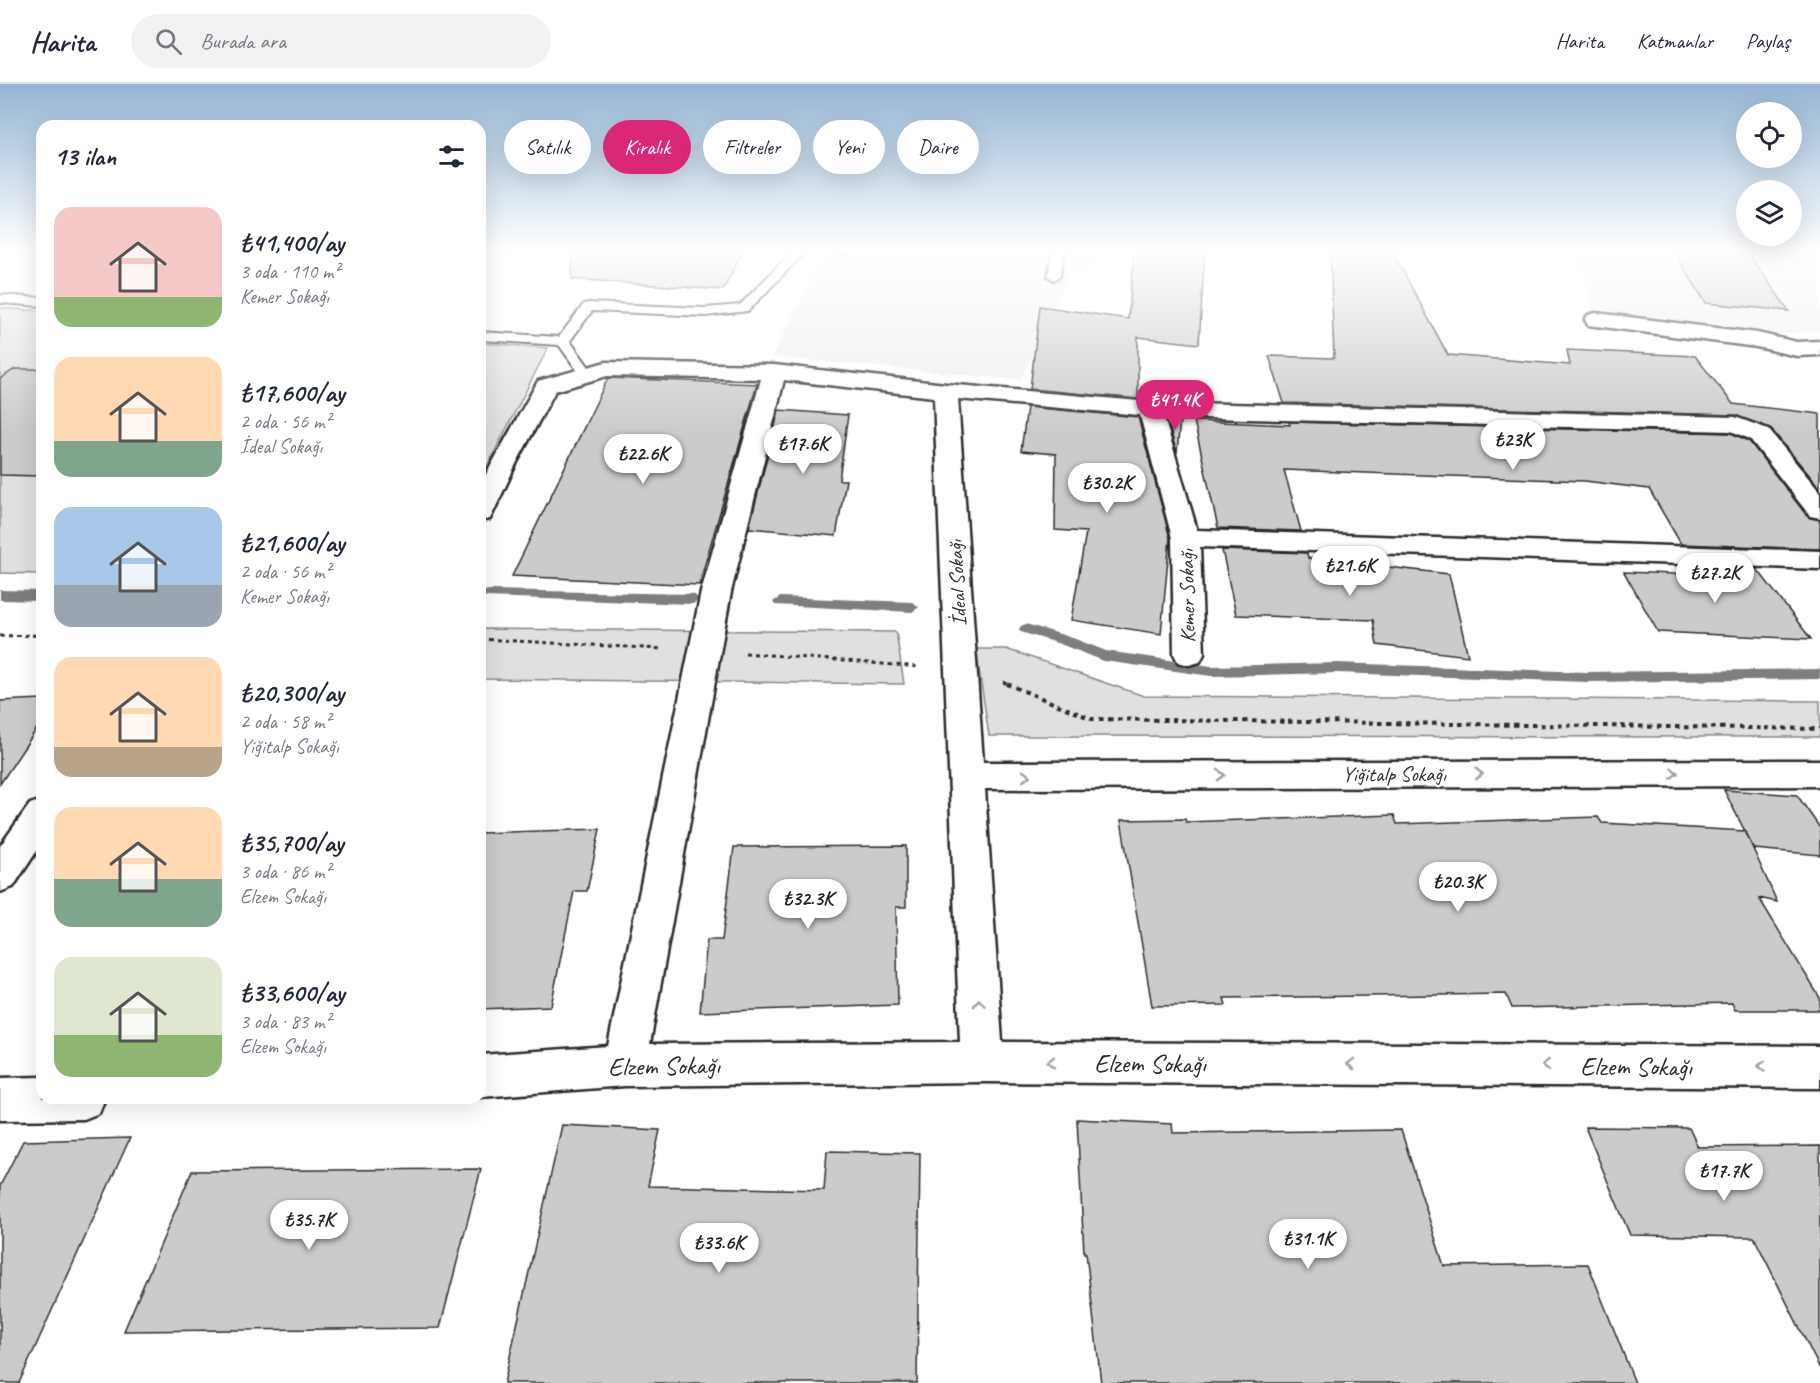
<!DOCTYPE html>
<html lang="tr">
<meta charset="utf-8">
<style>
body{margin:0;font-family:Caveat,sans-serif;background:#f2f2f3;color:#1f2937;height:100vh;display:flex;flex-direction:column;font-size:22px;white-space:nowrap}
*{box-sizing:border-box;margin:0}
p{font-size:20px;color:#747a83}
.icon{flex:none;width:33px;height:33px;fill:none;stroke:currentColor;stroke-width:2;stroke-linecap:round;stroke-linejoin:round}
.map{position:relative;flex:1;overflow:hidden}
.panel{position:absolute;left:36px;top:36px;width:450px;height:984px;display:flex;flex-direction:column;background:#fff;border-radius:18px;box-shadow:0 6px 24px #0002}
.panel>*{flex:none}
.hud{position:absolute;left:504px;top:36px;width:570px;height:54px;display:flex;gap:12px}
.tools{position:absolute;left:1736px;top:18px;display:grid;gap:12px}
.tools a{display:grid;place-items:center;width:66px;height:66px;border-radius:50%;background:#fff;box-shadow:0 6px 24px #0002;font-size:30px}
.price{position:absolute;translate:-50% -51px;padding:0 14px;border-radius:21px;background:#fff;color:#222;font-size:20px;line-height:39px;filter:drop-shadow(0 2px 3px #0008)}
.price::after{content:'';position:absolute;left:50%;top:36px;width:18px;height:14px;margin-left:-9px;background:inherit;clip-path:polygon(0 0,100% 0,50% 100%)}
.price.on{background:#db2777;color:#fff}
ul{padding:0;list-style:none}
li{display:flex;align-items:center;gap:18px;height:150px;padding:0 18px}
li span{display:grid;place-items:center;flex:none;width:168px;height:120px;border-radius:18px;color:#555}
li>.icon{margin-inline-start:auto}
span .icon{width:72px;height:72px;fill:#fffc;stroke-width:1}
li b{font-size:26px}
h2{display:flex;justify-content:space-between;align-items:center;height:72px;padding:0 18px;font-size:26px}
.pill{padding:0 21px;border-radius:27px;background:#fff;box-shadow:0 6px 24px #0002;font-size:21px;line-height:54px}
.pill.on{background:#db2777;color:#fff}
header{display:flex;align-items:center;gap:36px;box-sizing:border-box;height:84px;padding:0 30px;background:#fff;border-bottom:2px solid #e0e1e3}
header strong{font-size:28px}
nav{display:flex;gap:33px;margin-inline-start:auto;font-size:21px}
.search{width:420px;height:54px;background:#f2f2f3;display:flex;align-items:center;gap:15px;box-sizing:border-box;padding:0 21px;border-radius:33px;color:#747a83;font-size:22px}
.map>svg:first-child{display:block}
.built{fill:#efefef}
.green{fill:#e0e0e0;stroke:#868686;stroke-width:1.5}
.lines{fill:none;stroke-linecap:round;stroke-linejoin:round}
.stream{fill:#7e7e7e;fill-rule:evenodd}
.building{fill:#cbcbcb;stroke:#2b2b2b;stroke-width:1.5}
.lane-casing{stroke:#2b2b2b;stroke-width:4}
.street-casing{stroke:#2b2b2b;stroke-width:5}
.path-far1{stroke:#2b2b2b;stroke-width:3;stroke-dasharray:4 4;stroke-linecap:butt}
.path{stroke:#2b2b2b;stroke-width:4;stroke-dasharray:4.5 4.5;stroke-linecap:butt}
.lane{fill:#fff;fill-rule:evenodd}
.street{fill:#fff;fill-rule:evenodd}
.oneway{stroke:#a0a0a0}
.labels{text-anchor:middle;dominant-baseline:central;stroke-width:4.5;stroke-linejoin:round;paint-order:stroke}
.street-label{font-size:21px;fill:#2b2b2b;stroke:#fff}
.near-street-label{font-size:26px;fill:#2b2b2b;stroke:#fff}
</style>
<header>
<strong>Harita</strong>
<div class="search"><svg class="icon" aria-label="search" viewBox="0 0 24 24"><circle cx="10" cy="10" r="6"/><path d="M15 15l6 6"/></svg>Burada ara</div>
<nav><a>Harita</a><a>Katmanlar</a><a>Paylaş</a></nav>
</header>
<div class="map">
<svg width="1820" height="1299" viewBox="0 0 1820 1299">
<rect width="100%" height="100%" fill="#fff"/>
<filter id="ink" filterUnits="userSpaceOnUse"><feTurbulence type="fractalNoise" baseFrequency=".0167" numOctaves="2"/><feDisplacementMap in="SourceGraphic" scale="12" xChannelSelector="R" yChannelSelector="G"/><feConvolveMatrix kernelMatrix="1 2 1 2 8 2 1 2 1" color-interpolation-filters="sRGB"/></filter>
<g filter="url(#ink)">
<!-- built -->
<path class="built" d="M827,165h269l-4,21h-21l-50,110 -249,-23z
M1579,165h241v82l-48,4 -179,-20z"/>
<!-- green -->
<path class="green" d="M0,224l42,3v263l-42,-1z
M480,259l68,5 -68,132z
M480,545l416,3 8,52 -424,-5z
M976,565h30l138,47 676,5v36l-831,-1z"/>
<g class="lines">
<!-- stream -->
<path class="stream" d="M0,506l42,1v10l-42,-1z
M489,506l204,4 7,5 -7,5 -209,-7 -2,-3 2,-3z
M780,513l132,5 7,5 -7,5 -137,-7 -2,-3z
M1026,540l44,13 36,14 105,15 127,-3 249,9 233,-3v10l-233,3 -249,-9 -127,3 -107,-15 -44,-17 -39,-12 -2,-3 2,-3z"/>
</g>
<!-- building -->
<path class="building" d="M573,165h171l-21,41 -151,-11z
M1135,165h70l-6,95 -61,-7v62l-108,-10 10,-83 88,13z
M1330,165h61l57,106 122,10 -3,-15 128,6 38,48 87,10v74l-50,-60 -35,-13 -451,-12 -15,-47 65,2z
M1672,165h73l44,62 -83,-8z
M15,285h27v107l-42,-1v-96z
M608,294l149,6 -58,201 -187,-9z
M1027,323l111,10 32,121 -9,96 -90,-14 15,-88 -31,-2 1,-76 -35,-3z
M779,326l69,5 -9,65h7l-10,56 -87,-8z
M1167,336h13l-3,33z
M1194,337l96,4 -1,-3 442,11 18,8 59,76 12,3v29l-139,-5 -32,-55 -64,-8 -301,-11 17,61 -83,-3z
M1222,466l85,3 1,5 141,16 19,82 -91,-11 -4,-25 -137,-5z
M1695,483l62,2 54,70 -153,-7 -34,-60 75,3z
M42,615v22l-42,63v-83z
M1724,706l73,5 23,33v27l-66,-6z
M1394,731l3,9 201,-7 4,6 143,8 32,71 -18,-4 61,100v12h-85l-3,-7 -220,5 -6,-14 -282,4 2,7 -74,1 -31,-186 64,-1 1,3z
M600,745l-13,62h-13l-23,115 -71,3v-176z
M906,762v61h-10l2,98 -198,7 7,-72h15l12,-93z
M1077,1035l95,5 1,9 228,-3 43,136 144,-2 47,119h-534l-15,-130h-2z
M562,1041l98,5 -12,56 176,4 3,-39 93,2 -3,230h-413z
M1585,1043l104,1 9,19 122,-1v223l-66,-132 -124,-2z
M130,1054l-111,245h-19v-197l23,-45z
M481,1085l-41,159 -316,3 68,-160z"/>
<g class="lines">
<!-- lane casing -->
<g class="lane-casing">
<path id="lane" d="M795,165h13l-60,62 -43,5 -113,-5 -22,30 24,33 -2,3h-10l-23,-32 -79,-5v-8l79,5 25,-33 4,-1 117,5 35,-3z
M838,165h12l-4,5 -4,2 -6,-4z
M1053,165h12l-5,27 -6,4 -6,-4z
M0,211l42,3v8l-42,-3z"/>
</g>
<!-- street casing -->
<g class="street-casing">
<path id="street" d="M1596,229l161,20 40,9 23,-1v14l-23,1 -40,-9 -169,-22 -3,-5 3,-5z
M606,278l168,3 172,19 204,18 585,15 33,12 52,63v26l-10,-2 -60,-77 -19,-8 -567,-14 33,113 623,21v18l-620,-22 4,107 -4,8 -11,3 -11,-3 -4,-8 -2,-116 -32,-123 -182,-16 25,363 837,-2v26l-835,3 17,253 818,4v42l-838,-6 -357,4 -145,11v-42l128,-9 93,-454 60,-213 -154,-3 -52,15 -39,73 -23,49 -3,6 -10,2v-36l58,-104zM784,296l150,17 26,645 -310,2 81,-452z
M42,716v43l-29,44 -13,5v-46l30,-42z
M42,993v21h63l-6,15 -15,6 -84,1v-42z"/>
</g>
<!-- path-far1 -->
<path class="path-far1" d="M0,552l42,-1
M480,555l183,10
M745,569l175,14
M1003,598l8,3"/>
<!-- path -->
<path class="path" d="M1007,600l85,35 728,10"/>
<!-- lane -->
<use href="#lane" class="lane"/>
<!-- street -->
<use href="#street" class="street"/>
</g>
<!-- one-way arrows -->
<defs><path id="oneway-chevron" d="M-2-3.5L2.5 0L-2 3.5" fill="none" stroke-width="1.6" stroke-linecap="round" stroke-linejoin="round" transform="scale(1.5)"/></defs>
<g class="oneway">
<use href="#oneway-chevron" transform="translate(1674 689)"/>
<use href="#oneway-chevron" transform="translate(1479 690)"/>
<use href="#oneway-chevron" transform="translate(1221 691)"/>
<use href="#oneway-chevron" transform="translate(1026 692)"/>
<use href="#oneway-chevron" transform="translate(979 919) rotate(-93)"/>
<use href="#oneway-chevron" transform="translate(1051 978) rotate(-180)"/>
<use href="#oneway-chevron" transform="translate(1351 980) rotate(-180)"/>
<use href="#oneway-chevron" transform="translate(1546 981) rotate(-180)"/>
<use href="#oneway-chevron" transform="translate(1762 982) rotate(-180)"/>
</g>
</g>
<!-- sky -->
<linearGradient id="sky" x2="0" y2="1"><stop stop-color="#94b5d4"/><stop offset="0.48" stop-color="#fff"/><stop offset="1" stop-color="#fff" stop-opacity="0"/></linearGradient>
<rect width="1820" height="347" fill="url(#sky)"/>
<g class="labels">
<!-- street labels -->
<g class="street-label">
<text transform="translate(957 499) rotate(-93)">İdeal Sokağı</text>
<text transform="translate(1187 512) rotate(-91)">Kemer Sokağı</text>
<text x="1394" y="690">Yiğitalp Sokağı</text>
</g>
<!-- near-street labels -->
<g class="near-street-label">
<text x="1150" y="979">Elzem Sokağı</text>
<text transform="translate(664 982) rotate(-1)">Elzem Sokağı</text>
<text x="1636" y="982">Elzem Sokağı</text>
</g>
</g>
</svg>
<div class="tools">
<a><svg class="icon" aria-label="locate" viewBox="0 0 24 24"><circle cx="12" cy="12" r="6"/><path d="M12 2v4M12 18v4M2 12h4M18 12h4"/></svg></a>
<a><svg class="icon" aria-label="layers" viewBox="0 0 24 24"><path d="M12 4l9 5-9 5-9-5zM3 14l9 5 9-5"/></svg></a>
</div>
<b class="price on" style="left:1175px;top:347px">₺41.4K</b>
<b class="price" style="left:1513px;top:387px">₺23K</b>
<b class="price" style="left:803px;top:391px">₺17.6K</b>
<b class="price" style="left:643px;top:401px">₺22.6K</b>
<b class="price" style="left:1107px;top:430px">₺30.2K</b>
<b class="price" style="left:1350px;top:513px">₺21.6K</b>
<b class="price" style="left:1715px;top:520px">₺27.2K</b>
<b class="price" style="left:1458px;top:829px">₺20.3K</b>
<b class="price" style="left:808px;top:846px">₺32.3K</b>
<b class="price" style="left:1724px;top:1118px">₺17.7K</b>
<b class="price" style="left:309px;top:1167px">₺35.7K</b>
<b class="price" style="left:1308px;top:1186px">₺31.1K</b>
<b class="price" style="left:719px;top:1190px">₺33.6K</b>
<div class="hud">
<a class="pill">Satılık</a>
<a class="pill on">Kiralık</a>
<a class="pill">Filtreler</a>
<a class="pill">Yeni</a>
<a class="pill">Daire</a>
</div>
<section class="panel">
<h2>13 ilan<svg class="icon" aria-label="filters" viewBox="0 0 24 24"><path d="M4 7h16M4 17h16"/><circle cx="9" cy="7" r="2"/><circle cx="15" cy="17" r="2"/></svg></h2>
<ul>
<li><span style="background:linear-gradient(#f6c9c9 75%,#8fb573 0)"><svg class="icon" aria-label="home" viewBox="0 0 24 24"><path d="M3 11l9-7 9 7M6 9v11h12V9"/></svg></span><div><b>₺41,400/ay</b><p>3 oda · 110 m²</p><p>Kemer Sokağı</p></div></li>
<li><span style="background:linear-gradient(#ffd9b3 70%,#7fa58c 0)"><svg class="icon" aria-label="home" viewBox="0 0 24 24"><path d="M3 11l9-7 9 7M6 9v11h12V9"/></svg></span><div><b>₺17,600/ay</b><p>2 oda · 56 m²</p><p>İdeal Sokağı</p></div></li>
<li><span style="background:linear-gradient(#a9c7e8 65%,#9aa5b1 0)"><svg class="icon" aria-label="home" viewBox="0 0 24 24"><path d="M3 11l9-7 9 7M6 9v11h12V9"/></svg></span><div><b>₺21,600/ay</b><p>2 oda · 56 m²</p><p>Kemer Sokağı</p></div></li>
<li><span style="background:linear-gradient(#ffd9b3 75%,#b9a48a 0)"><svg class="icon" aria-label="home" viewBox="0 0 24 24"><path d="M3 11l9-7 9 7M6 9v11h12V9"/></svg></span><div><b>₺20,300/ay</b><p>2 oda · 58 m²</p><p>Yiğitalp Sokağı</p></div></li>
<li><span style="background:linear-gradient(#ffd9b3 60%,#7fa58c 0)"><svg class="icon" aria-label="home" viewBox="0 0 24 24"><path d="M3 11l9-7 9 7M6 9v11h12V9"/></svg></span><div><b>₺35,700/ay</b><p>3 oda · 86 m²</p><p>Elzem Sokağı</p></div></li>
<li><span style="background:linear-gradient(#dfe7d0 65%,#8fb573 0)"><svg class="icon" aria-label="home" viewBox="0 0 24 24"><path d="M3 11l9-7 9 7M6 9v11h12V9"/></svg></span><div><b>₺33,600/ay</b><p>3 oda · 83 m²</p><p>Elzem Sokağı</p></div></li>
</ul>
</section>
</div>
